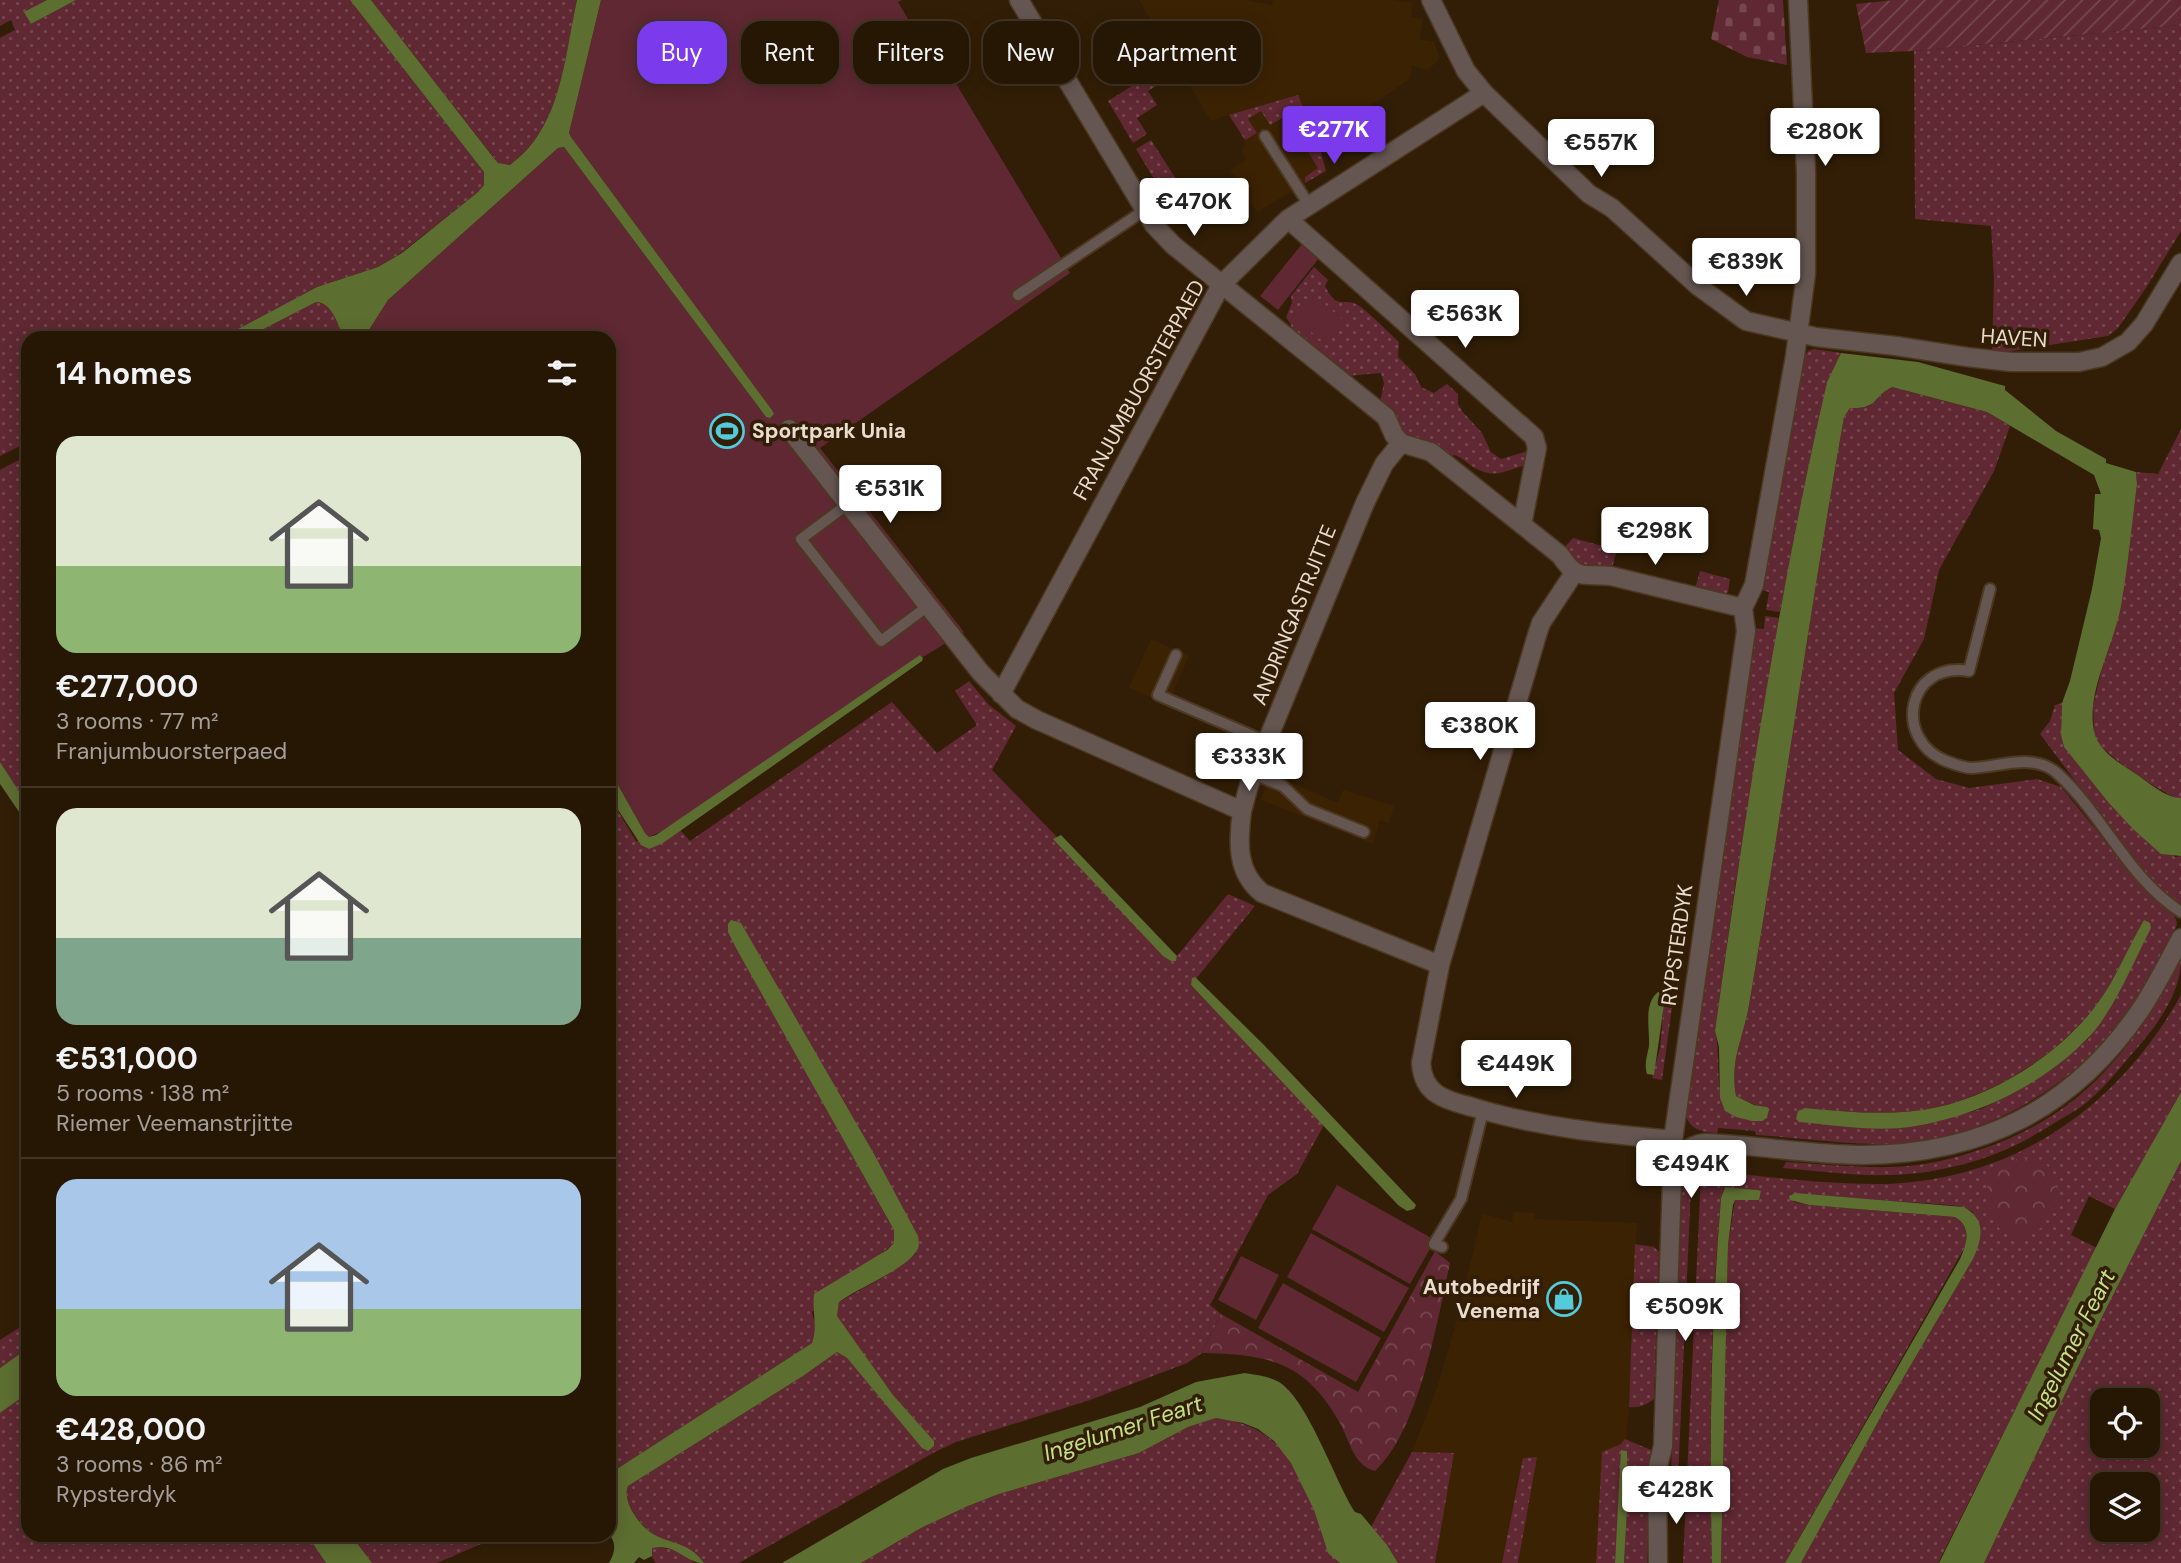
<!DOCTYPE html>
<meta charset="utf-8">
<style>
body{margin:0;font-family:"DM Sans",sans-serif;background:#2e1f0e;color:#f1f3f6;height:100vh;display:flex;flex-direction:column;font-size:26px;white-space:nowrap}
*{box-sizing:border-box;margin:0}
p{font-size:23px;color:#a49f9a}
.icon{flex:none;width:38px;height:38px;fill:none;stroke:currentColor;stroke-width:2;stroke-linecap:round;stroke-linejoin:round}
.map{position:relative;flex:1;overflow:hidden}
.details{position:absolute;left:21px;top:331px;width:595px;height:1211px;display:flex;flex-direction:column;background:#261604;border-radius:21px;box-shadow:0 4px 18px #0003,0 0 0 2px #423526}
.details>*{flex:none}
.hud{position:absolute;left:637px;top:21px;width:665px;height:63px;display:flex;gap:14px}
.fabs{position:absolute;left:2090px;top:1388px;display:grid;gap:14px}
.fabs a{display:grid;place-items:center;width:70px;height:70px;border-radius:14px;background:#261604;box-shadow:0 4px 18px #0003,0 0 0 2px #423526;font-size:35px}
.price{position:absolute;translate:-50% -60px;padding:0 16px;border-radius:7px;background:#fff;color:#222;font-size:23px;line-height:46px;filter:drop-shadow(0 2px 4px #0008)}
.price::after{content:'';position:absolute;left:50%;top:42px;width:21px;height:16px;margin-left:-10px;background:inherit;clip-path:polygon(0 0,100% 0,50% 100%)}
.price.active{background:#7c3aed;color:#fff}
ul{padding:0;list-style:none}
li{display:grid;align-content:center;gap:14px;height:371px;padding:0 35px}
li+li{border-top:2px solid #423526}
li span{display:grid;place-items:center;height:217px;border-radius:21px;color:#555}
li>.icon{margin-inline-start:auto}
span .icon{width:126px;height:126px;fill:#fffc;stroke-width:1}
li b{font-size:30px}
h2{display:flex;justify-content:space-between;align-items:center;height:84px;padding:0 35px;font-size:30px}
.chip{padding:0 24px;border-radius:21px;background:#261604;box-shadow:0 4px 18px #0003,0 0 0 2px #423526;font-size:24px;line-height:63px}
.chip.active{background:#7c3aed;color:#fff}
.map>svg:first-child{display:block}
.built{fill:#3b2203}
.grass{fill:url(#grass-dots);fill-rule:evenodd}
.forest{fill:url(#forest-crowns)}
.cemetery{fill:url(#cemetery-stones)}
.garden{fill:url(#garden-furrows)}
.pitch{fill:#5f2832}
.water{fill:#5d6e31}
.lines{fill:none;stroke-linecap:round;stroke-linejoin:round}
.service-casing{stroke:#4c3922;stroke-width:14}
.minor-casing{stroke:#4c3922;stroke-width:21}
.tertiary-casing{stroke:#4c3922;stroke-width:21}
.service{stroke:#655651;stroke-width:10}
.minor{stroke:#655651;stroke-width:18}
.tertiary{stroke:#655651;stroke-width:18}
.labels{text-anchor:middle;dominant-baseline:central;stroke-width:7;stroke-linejoin:round;paint-order:stroke}
.street-label{font-size:21px;fill:#eadccf;stroke:#321e06}
.poi-label{font-size:21px;font-weight:bold;fill:#eadccf;stroke:#321e06;text-anchor:start}
.water-label{font-size:23px;font-style:italic;fill:#c5e187;stroke:#321e06}
</style>
<div class="map">
<svg width="2181" height="1563" viewBox="0 0 2181 1563">
<defs>
<pattern id="grass-dots" width="8" height="8" patternUnits="userSpaceOnUse" patternTransform="scale(1.75)"><rect width="8" height="8" fill="#5f2832"/><path d="M2 2h.1M6 6h.1" fill="none" stroke="#76474f" stroke-width="1.8" stroke-linecap="round"/></pattern>
<pattern id="forest-crowns" width="20" height="18" patternUnits="userSpaceOnUse" patternTransform="scale(1.75)"><rect width="20" height="18" fill="#5f2832"/><path d="M2 6a3 3 0 1 1 6 0M12 15a3 3 0 1 1 6 0" fill="none" stroke="#76474f"/></pattern>
<pattern id="cemetery-stones" width="16" height="16" patternUnits="userSpaceOnUse" patternTransform="scale(1.75)"><rect width="16" height="16" fill="#5f2832"/><path d="M2 7V4a2 2 0 0 1 4 0v3zM10 15v-3a2 2 0 0 1 4 0v3z" fill="#76474f"/></pattern>
<pattern id="garden-furrows" width="10" height="10" patternUnits="userSpaceOnUse" patternTransform="scale(1.75)"><rect width="10" height="10" fill="#5f2832"/><path d="M-1 1l2-2M0 10L10 0M9 11l2-2" fill="none" stroke="#76474f"/></pattern>
</defs>
<rect width="100%" height="100%" fill="#321e06"/>
<!-- built -->
<path class="built" d="M1139,0h106l27,5 1,-5h121l19,3 -2,14 12,2 -4,20 15,3 5,14 -2,6 -9,7h-6l-10,-4 -2,14 -53,36 -2,-8 -43,13 14,51 -69,41 -27,-42 16,-10 -4,-8 3,-12 -16,-25 -18,6z
M1151,639l38,17 -18,40 83,45 -125,-53z
M1269,773l69,30 5,-13 51,16 -5,17 -9,-3 -7,24 -112,-44z
M1513,1212l22,1v6l102,4 -8,184 -14,156h-217l-27,-36 41,-75 26,-67 21,-72 23,-100 30,9z"/>
<!-- grass -->
<path class="grass" d="M0,0h47l-22,12 6,12 45,-24h274l134,172v13l-6,7 -77,61 -23,14 -61,20 -96,51h-193v104l-28,14v-418l15,-8 -4,-10 -11,6z
M371,0h206c-13,60 -15,126 -67,165l-12,-2z
M2181,25v206l-35,57 -28,40 -10,8 -116,18 2,-75 -3,-53 -76,-7 -1,-168z
M1175,59l6,11 -33,21 9,14 -20,13 10,16 -14,9 -25,-42z
M1298,95l11,26 3,-1 14,51 -21,12v-6l13,-9 -32,-52 -16,9 -9,-14 -13,8 9,14 -12,7 -16,-25z
M1151,140l27,42 -30,19 -2,-4 14,-8 -24,-40z
M1314,267l14,13 -3,6c12,24 16,12 31,18 9,4 34,30 43,38l-1,15 17,17 6,13 13,6 13,-9 11,10v10l4,7 20,22 9,19 10,7 27,-8 -1,18 -4,-3c-15,4 -27,12 -44,4 -10,-4 -15,-12 -25,-15l-4,2 -18,-14 -27,-7 -25,-34 4,-19 -3,-10 -34,3 -55,-44 -1,-7 -5,-8 6,-14 -1,-7z
M316,302c16,0 22,23 28,36h-98z
M1814,349l27,4 -14,29 -47,230 -14,-2 3,-18 -8,-2 41,-231 6,-8z
M1891,387l96,25 23,14 -16,45 -55,99 -15,69 -30,54 4,57 38,29 33,9 68,-9 24,8 83,101c10,11 33,22 33,37 -17,33 -34,67 -56,97 -49,65 -140,118 -222,122 -48,1 -96,-6 -143,-9l-1,-4 -37,-3 -1,5c-19,-1 -30,-5 -33,-25l70,-480 10,1 1,-13 14,2 -44,269 -20,144c6,26 0,55 10,80l42,-4 -12,-2 -19,-9c-6,-35 5,-52 12,-85 34,-198 61,-396 96,-594l6,-9c29,1 22,-10 41,-21zM2144,920l-56,119 -36,29 -35,23 -36,18 -35,10 -46,9 -95,-20c44,4 89,9 133,-1 60,-14 122,-54 159,-103 19,-25 31,-56 47,-84z
M2181,429v369h-6l-23,-13 -33,-23 -19,-16 -6,-13 -1,-27 35,-148 9,-74 -1,-12 22,2z
M28,455v350l-28,-43v-292z
M1573,538l44,12 -5,18h-31l-17,-20z
M1700,571l30,8 -2,13 -5,4 -28,-7z
M969,681l20,24 27,21 -24,44 65,67 -3,2 123,120v-3l51,-62 27,12 -64,79 133,140 -27,49 -29,21 -58,110 11,9 -19,39 -15,10 -97,37 -134,42 -23,11 -194,110h-35c-12,-18 -29,-18 -47,-27 -15,-7 -36,-34 -29,-50l175,-110 34,-24 10,6 80,93 7,-5v-5l-41,-46 -56,-78 2,-15 44,-25 33,-23 -188,-322 166,298v13l-82,69 5,19 -5,12 -203,131v-678l27,45 27,2 17,-13 10,11 202,-139 45,51 40,-28 -22,-34z
M2062,703l-1,32 3,12 44,55 67,55 6,-1v49l-23,-15 -7,-8 -111,-148 10,-13 5,-16z
M2181,959c0,36 -27,71 -51,97 -16,19 -35,43 -57,56 -17,10 -36,22 -55,32 -39,19 -85,30 -129,31 -35,1 -71,-4 -106,-7l3,-6c35,2 71,6 107,5 31,-1 60,-8 89,-18 100,-34 151,-99 199,-190z
M1665,992l9,1 -12,87 -10,-2 8,-30z
M2181,995v97l-66,117 -26,-13 -18,39 26,13 -159,315h-137l84,-154 88,-150v-47l-9,-5 -14,-2 -159,-11 3,8 15,3 146,12c12,8 12,14 11,28l-181,318h-64l7,-318 7,-45h24l-2,-10 -33,-2 -3,10c-11,121 -12,243 -9,365h-29l18,-389 4,-3 7,1 -1,8 10,1v-4l12,1 1,-5c47,6 106,12 153,11 129,-5 232,-78 294,-189z
M2181,1161v402h-197l120,-250zM2102,1400h45v46h-45zM2102,1484h45v46h-45z
M1692,1164l-14,316 -2,1 -5,-4 9,-274 4,-29z
M1635,1244l19,3 5,5 -5,147c-8,6 -15,9 -25,8z
M28,1322v26l-28,20v-28z
M28,1393v142h279l19,28h-326v-150z
M1216,1418c59,7 78,41 99,94 8,21 6,35 25,51h-479l60,-35 47,-22 31,-12 140,-41 49,-26z
M1625,1439l26,11 -4,113h-23l4,-69 -1,-43 -5,-1 -7,113h-19l6,-111 19,-8z
M1412,1452l42,1 -19,110h-37l-11,-18 -16,-18z
M1537,1457l-19,106h-16l21,-105z
M351,1535h151l-65,28h-65z
M656,1547l20,3 19,13h-39l-6,-9 2,-6z"/>
<!-- forest -->
<path class="forest" d="M2023,1157l20,3 15,21v16l-17,31 -20,10 -21,-8c-8,-18 -23,-46 -3,-61 7,-6 18,-9 26,-12z
M1435,1251l15,12c-13,59 -31,168 -75,208 -21,-5 -25,-29 -34,-46 -9,-16 -21,-34 -36,-46 -29,-24 -67,-25 -103,-26l19,-39 137,78z"/>
<!-- cemetery -->
<path class="cemetery" d="M1719,0h64l4,65 -40,-8 -36,-18z"/>
<!-- garden -->
<path class="garden" d="M1894,0h287v25l-267,26 -48,2 -10,-49z"/>
<!-- pitch -->
<path class="pitch" d="M601,0h301l-4,2 29,49 7,-4 136,226 -250,175 144,184 -41,25 -3,-1 -253,173 -18,8 -4,-4 -36,-64v-431h-243l1,-5 21,-33 170,-152 6,-1 202,270 6,-7 -201,-273 -2,-4z
M1302,244l17,14 -41,52 -18,-14z
M1312,294l33,27 -19,23 -33,-27z
M1337,1185l98,55 -25,44 -98,-55z
M1311,1233l98,55 -25,44 -97,-55z
M1241,1256l38,19 -23,45 -38,-20z
M1283,1283l98,55 -25,44 -98,-54z"/>
<!-- water -->
<path class="water" d="M47,0h29l-45,24 -7,-12z
M350,0h21l122,157 5,6 12,2c52,-38 54,-107 67,-165h24l-32,133 2,4 201,273 2,4 -4,4 -4,-1 -202,-270 -6,1 -170,152 -21,33 -1,5h-22c-6,-13 -12,-36 -28,-36l-70,36h-25l96,-51 61,-20 24,-14 76,-61 6,-7v-13z
M1841,353l77,9 87,24v4l51,41 50,28v4l30,9 1,12c-5,40 -9,82 -16,122 -7,39 -35,86 -27,125 4,21 29,34 45,45 11,8 28,22 42,22v58l-20,-2 -28,-25 -25,-27 -44,-55 -3,-12 1,-32 8,-22 22,-92 9,-51 -2,-8 -6,-1 2,-35h6l-7,-19 -107,-63 -95,-25c-20,10 -13,22 -42,21l-6,9c-35,198 -62,396 -96,594 -7,32 -18,51 -12,85l18,9 13,2 2,2 -2,9 -5,3h-10l-16,-4 -11,-6 -5,-13 -1,-51 -4,-16c30,-217 63,-435 112,-649z
M920,655l3,3 -1,3 -259,182 -14,6 -8,-4 -32,-49v-27l36,64 4,4 7,-2z
M0,762l28,43v20l-28,-41z
M1061,835l116,121 -1,5h-5l-8,-5 -110,-117z
M731,920l10,3 133,231 44,82c1,6 2,11 -2,16 -12,18 -58,36 -77,50l-2,14 56,79 41,46v5l-6,5 -6,-3 -75,-90 -10,-6 -34,24 -175,110c-7,16 14,44 29,50 19,9 34,8 47,27 -20,0 -26,-20 -52,-15v8l-8,4 -5,-3 -5,6h-25c6,-11 8,-19 0,-29v-60l203,-131c6,-16 0,-31 2,-49l73,-44 7,-7v-13l-158,-282 -8,-16v-8z
M2144,920l6,3 1,5c-17,33 -38,85 -64,111 -48,49 -118,81 -186,89 -33,3 -68,-3 -102,-6l-3,-3 2,-8 7,-3c44,4 89,9 133,-1 60,-14 123,-54 159,-103 19,-25 31,-57 47,-84z
M1195,977l69,68 152,160 -2,4 -7,2 -9,-6 -207,-220 1,-7z
M1658,992h7v6l-11,77 -7,-1c-3,-10 0,-18 2,-28 1,-17 -6,-42 9,-54z
M2181,1092v69l-77,152 -120,250h-45l176,-354z
M1725,1187l32,3 4,1 -2,9h-24l-2,5 -5,40 -7,318h-9c-3,-122 -1,-244 9,-365z
M1795,1193l169,14c23,13 18,32 9,52l-88,150 -84,154h-16l175,-304c7,-16 12,-32 -5,-42l-146,-12 -19,-5 -1,-4z
M28,1348v45l-28,20v-45z
M1245,1373c11,2 22,3 32,8 30,15 58,101 78,131l6,2 26,31 11,18h-58l-12,-10 -14,-43 -23,-47 -17,-22 -16,-12 -15,-6 -27,-5 -28,9 -49,26 -140,41 -31,12 -47,22 -60,35h-79l161,-94 28,-11 169,-51 56,-25z
M1621,1450l6,1 1,43 -4,69h-9z
M307,1535h44l21,28h-46z"/>
<g class="lines">
<!-- service casing -->
<g class="service-casing">
<path id="service" d="M1265,136l44,69
M1018,295l127,-85
M848,504l-47,35 80,102 47,-35
M1990,589l-21,82c-63,-10 -76,69 -23,90 8,3 18,7 25,7 29,-1 63,-16 87,6 46,42 70,104 123,138
M1176,655l-18,40 109,47
M1253,774l30,12 24,23 57,23
M1442,1247l-8,-3 27,-45 22,-88"/>
</g>
<!-- minor casing -->
<g class="minor-casing">
<path id="minor" d="M1019,0l135,225 19,20 213,172 8,18 7,8 30,9 129,103c18,27 23,18 51,21l132,32
M1431,0l35,71 18,22 105,101 23,14 86,78 48,35 70,16 80,9 71,11 44,5h68l23,-5 26,-15 16,-18 37,-61
M1288,219l246,218 3,11 -15,77
M789,429l192,244 36,36 20,11 205,91c-4,31 -6,61 20,82l178,72
M1574,573l-33,50 -4,12 -97,330 -19,98c1,13 5,24 16,31 10,7 24,10 35,13 65,20 134,27 201,33
M1001,694l220,-409 67,-66 196,-126
M1242,811l7,-26 116,-282 19,-39 17,-21
M1673,1140l73,-509 -3,-23 11,-23 41,-229 11,-82v-102l-8,-172"/>
</g>
<!-- tertiary casing -->
<g class="tertiary-casing">
<path id="tertiary" d="M1658,1563l-1,-93 6,-24 9,-266c4,-19 12,-35 33,-37 53,2 106,12 159,12 118,-1 208,-46 275,-143 16,-23 29,-50 42,-74"/>
</g>
<!-- service -->
<use href="#service" class="service"/>
<!-- minor -->
<use href="#minor" class="minor"/>
<!-- tertiary -->
<use href="#tertiary" class="tertiary"/>
</g>
<!-- icons -->
<defs>
<g id="stadium-ring" transform="scale(1.75)"><circle r="9.5" fill="#321e06" stroke="#53cbda" stroke-width="1.5"/><path d="M0-5a6.5 5 0 1 0 0 10a6.5 5 0 1 0 0-10ZM-3.5-1.8h7v3.6h-7Z" fill="#53cbda"/></g>
<g id="shop-ring" transform="scale(1.75)"><circle r="9.5" fill="#321e06" stroke="#53cbda" stroke-width="1.5"/><path d="M-5-2.5h2.3a2.7 3.5 0 0 1 5.4 0H5L5.5 6h-11ZM-1.5-2.5h3a1.5 2.3 0 0 0-3 0Z" fill="#53cbda"/></g>
</defs>
<g fill-rule="evenodd">
<use href="#stadium-ring" x="727" y="431"/>
<use href="#shop-ring" x="1564" y="1299"/>
</g>
<g class="labels">
<!-- street labels -->
<g class="street-label">
<text transform="translate(2014 338) rotate(4)">HAVEN</text>
<text transform="translate(1139 390) rotate(-61)">FRANJUMBUORSTERPAED</text>
<text transform="translate(1294 615) rotate(-68)">ANDRINGASTRJITTE</text>
<text transform="translate(1677 945) rotate(-82)">RYPSTERDYK</text>
</g>
<!-- poi labels -->
<g class="poi-label">
<text x="752" y="431">Sportpark Unia</text>
<text x="1540" y="1287" text-anchor="end">Autobedrijf<tspan x="1540" dy="24">Venema</tspan></text>
</g>
<!-- water labels -->
<g class="water-label">
<text transform="translate(2071 1345) rotate(-63)">Ingelumer Feart</text>
<text transform="translate(1123 1428) rotate(-18)">Ingelumer Feart</text>
</g>
</g>
</svg>
<div class="fabs">
<a><svg class="icon" aria-label="locate" viewBox="0 0 24 24"><circle cx="12" cy="12" r="6"/><path d="M12 2v4M12 18v4M2 12h4M18 12h4"/></svg></a>
<a><svg class="icon" aria-label="layers" viewBox="0 0 24 24"><path d="M12 4l9 5-9 5-9-5zM3 14l9 5 9-5"/></svg></a>
</div>
<b class="price active" style="left:1334px;top:166px">€277K</b>
<b class="price" style="left:1825px;top:168px">€280K</b>
<b class="price" style="left:1601px;top:179px">€557K</b>
<b class="price" style="left:1194px;top:238px">€470K</b>
<b class="price" style="left:1746px;top:298px">€839K</b>
<b class="price" style="left:1465px;top:350px">€563K</b>
<b class="price" style="left:890px;top:525px">€531K</b>
<b class="price" style="left:1655px;top:567px">€298K</b>
<b class="price" style="left:1480px;top:762px">€380K</b>
<b class="price" style="left:1249px;top:793px">€333K</b>
<b class="price" style="left:1516px;top:1100px">€449K</b>
<b class="price" style="left:1691px;top:1200px">€494K</b>
<b class="price" style="left:1685px;top:1343px">€509K</b>
<b class="price" style="left:1676px;top:1526px">€428K</b>
<div class="hud">
<a class="chip active">Buy</a>
<a class="chip">Rent</a>
<a class="chip">Filters</a>
<a class="chip">New</a>
<a class="chip">Apartment</a>
</div>
<section class="details">
<h2>14 homes<svg class="icon" aria-label="filters" viewBox="0 0 24 24"><path d="M4 7h16M4 17h16"/><circle cx="9" cy="7" r="2"/><circle cx="15" cy="17" r="2"/></svg></h2>
<ul>
<li><span style="background:linear-gradient(#dfe7d0 60%,#8fb573 0)"><svg class="icon" aria-label="home" viewBox="0 0 24 24"><path d="M3 11l9-7 9 7M6 9v11h12V9"/></svg></span><div><b>€277,000</b><p>3 rooms · 77 m²</p><p>Franjumbuorsterpaed</p></div></li>
<li><span style="background:linear-gradient(#dfe7d0 60%,#7fa58c 0)"><svg class="icon" aria-label="home" viewBox="0 0 24 24"><path d="M3 11l9-7 9 7M6 9v11h12V9"/></svg></span><div><b>€531,000</b><p>5 rooms · 138 m²</p><p>Riemer Veemanstrjitte</p></div></li>
<li><span style="background:linear-gradient(#a9c7e8 60%,#8fb573 0)"><svg class="icon" aria-label="home" viewBox="0 0 24 24"><path d="M3 11l9-7 9 7M6 9v11h12V9"/></svg></span><div><b>€428,000</b><p>3 rooms · 86 m²</p><p>Rypsterdyk</p></div></li>
</ul>
</section>
</div>
